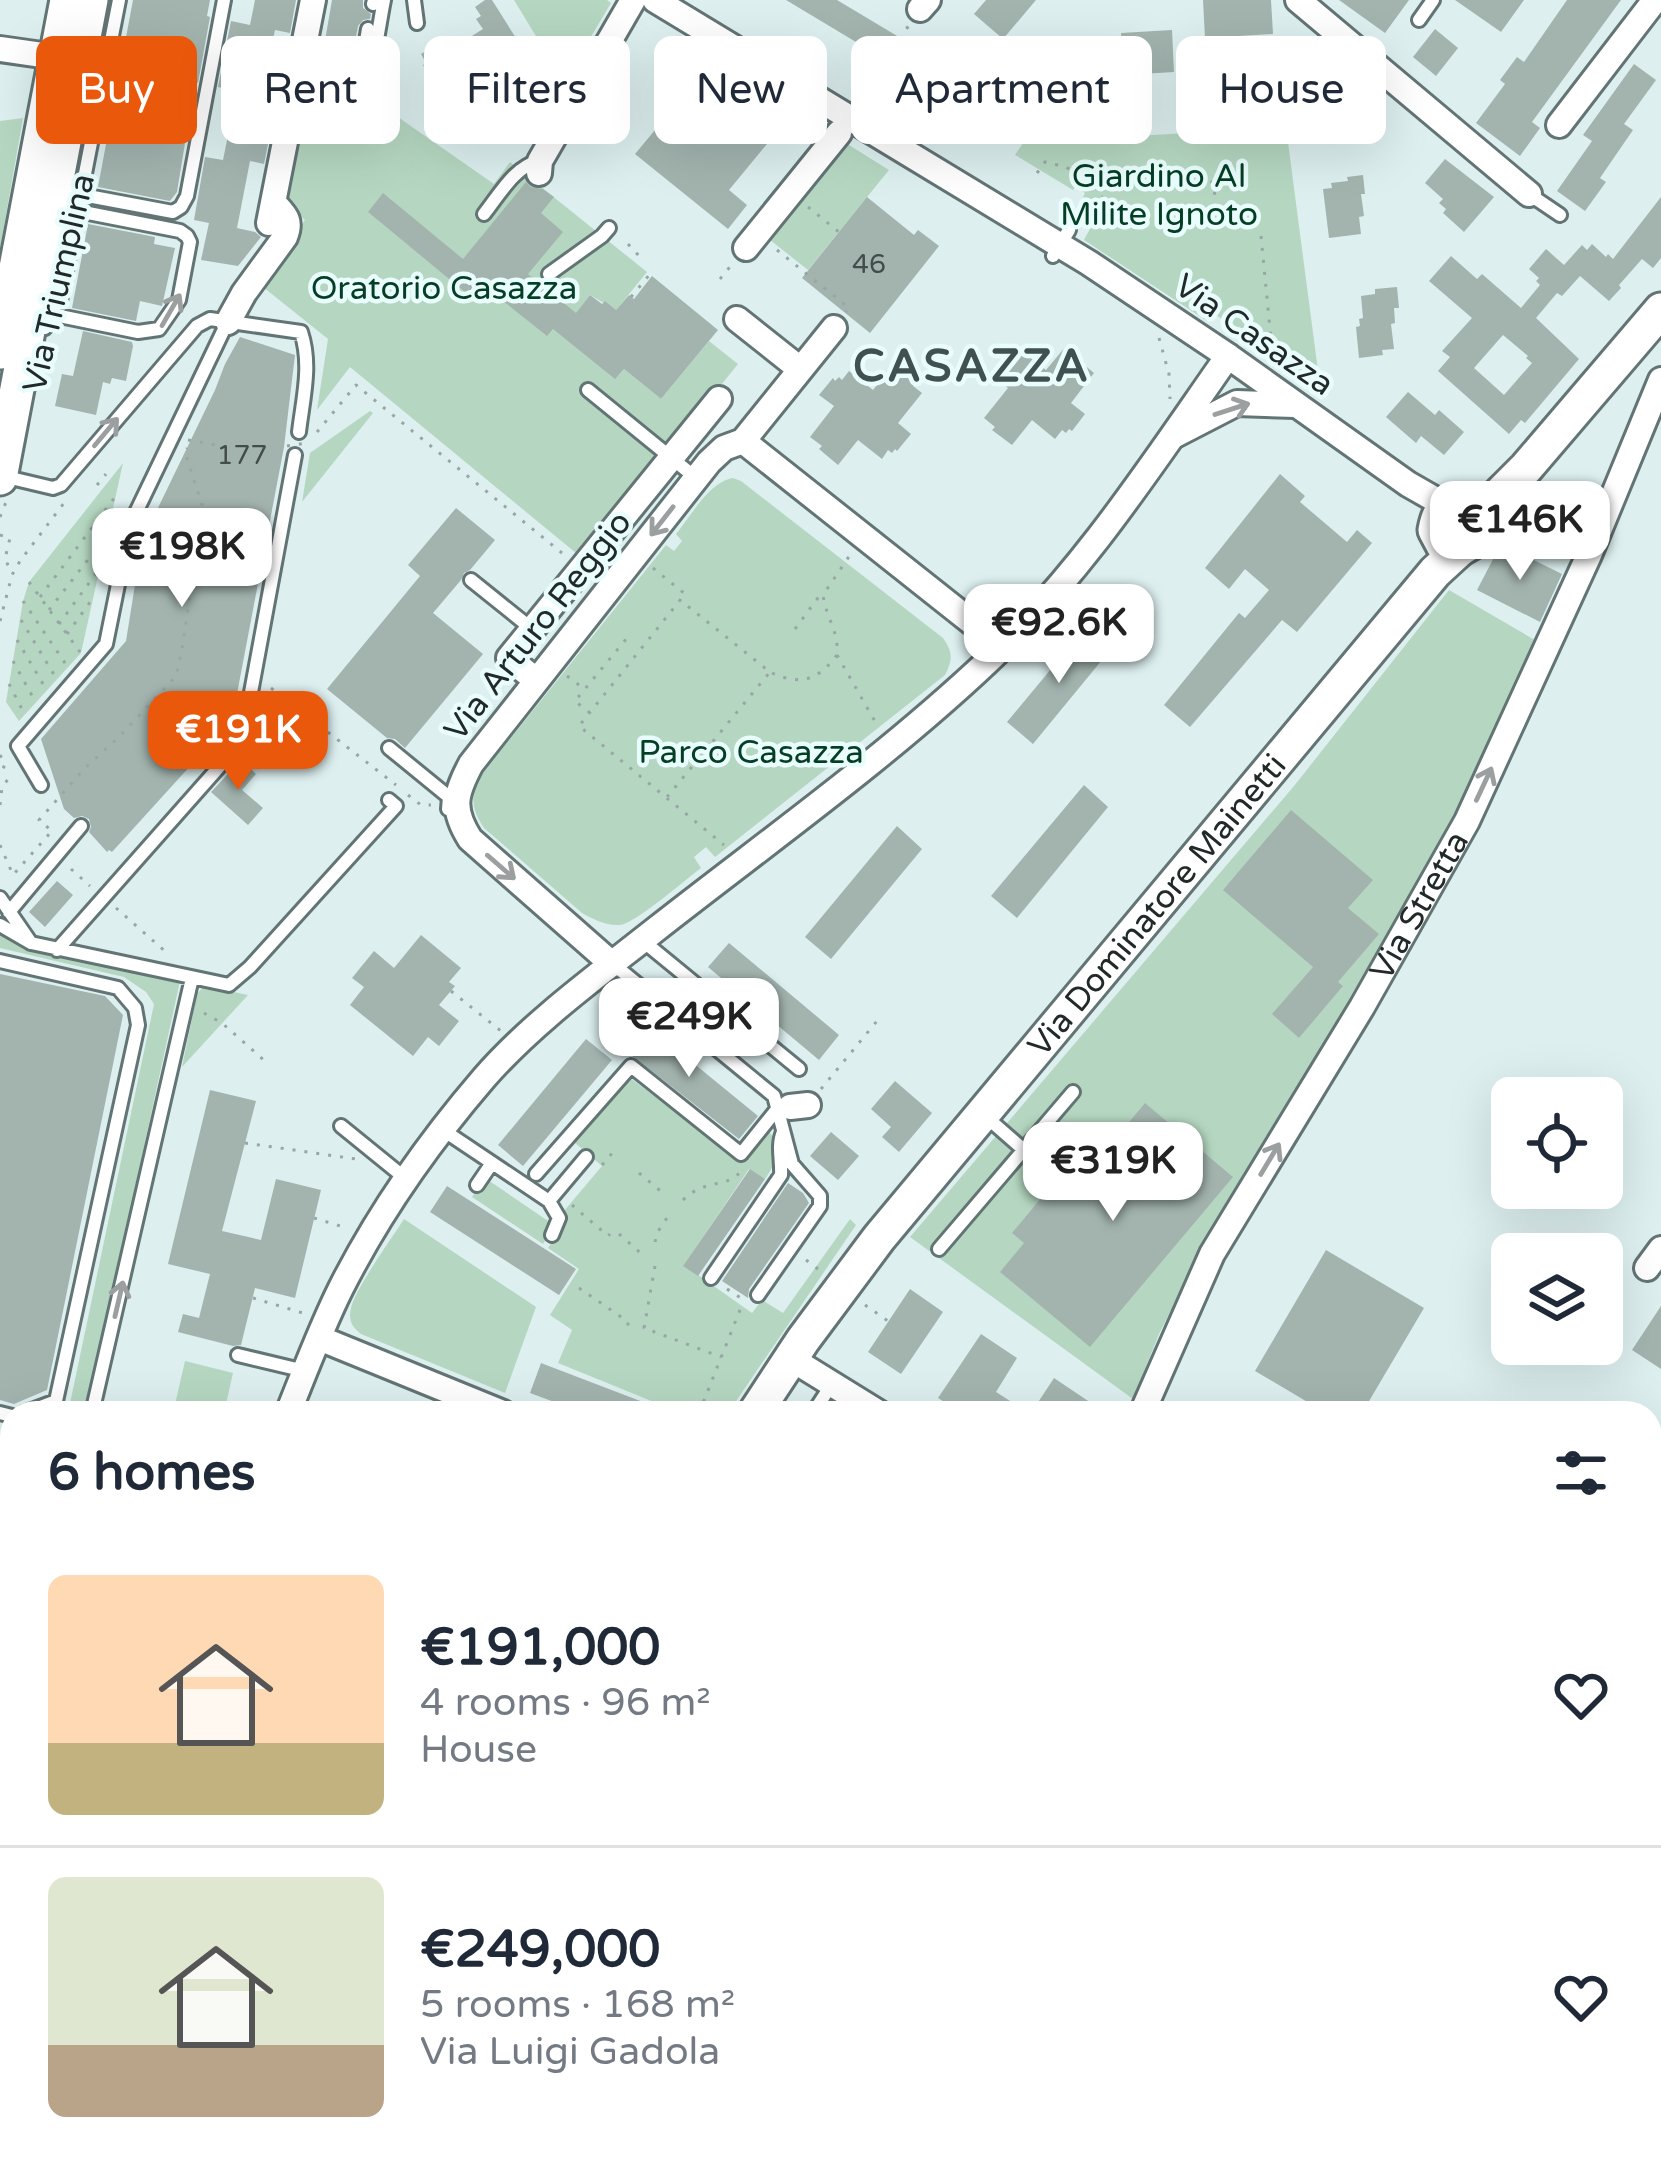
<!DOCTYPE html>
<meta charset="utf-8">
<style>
body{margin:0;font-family:"Varela Round",sans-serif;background:#f6f6f7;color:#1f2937;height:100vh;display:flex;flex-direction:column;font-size:45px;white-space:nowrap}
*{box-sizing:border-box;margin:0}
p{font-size:39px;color:#747a83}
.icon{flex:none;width:66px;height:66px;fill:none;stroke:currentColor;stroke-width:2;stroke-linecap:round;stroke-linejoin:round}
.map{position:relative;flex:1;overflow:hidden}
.drawer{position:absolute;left:0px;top:1401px;width:1662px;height:768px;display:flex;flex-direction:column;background:#fff;border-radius:36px 36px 0 0;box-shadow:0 12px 48px #0002}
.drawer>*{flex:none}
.hud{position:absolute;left:36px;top:36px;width:1590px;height:108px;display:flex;gap:24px}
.buttons{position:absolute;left:1491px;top:1077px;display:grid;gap:24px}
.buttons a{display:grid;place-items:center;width:132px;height:132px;border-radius:18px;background:#fff;box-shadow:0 12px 48px #0002;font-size:60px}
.price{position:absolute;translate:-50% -102px;padding:0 27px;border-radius:24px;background:#fff;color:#222;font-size:39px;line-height:78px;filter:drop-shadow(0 3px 6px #0008)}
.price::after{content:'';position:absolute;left:50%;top:72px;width:36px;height:27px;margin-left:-18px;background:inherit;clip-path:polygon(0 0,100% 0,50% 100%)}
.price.current{background:#ea580c;color:#fff}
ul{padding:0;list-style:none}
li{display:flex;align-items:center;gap:36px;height:300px;padding:0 48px}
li+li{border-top:3px solid #e0e1e3}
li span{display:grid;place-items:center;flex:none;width:336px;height:240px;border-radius:18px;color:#555}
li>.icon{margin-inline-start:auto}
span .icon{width:144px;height:144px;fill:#fffc;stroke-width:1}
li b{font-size:51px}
h2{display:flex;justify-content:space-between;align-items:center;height:144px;padding:0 48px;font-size:51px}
.pill{padding:0 42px;border-radius:18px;background:#fff;box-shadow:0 12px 48px #0002;font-size:42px;line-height:108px}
.pill.current{background:#ea580c;color:#fff}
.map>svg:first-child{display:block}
.green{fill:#b5d7c1}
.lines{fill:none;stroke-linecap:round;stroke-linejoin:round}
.stream{stroke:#7c9cb0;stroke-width:6}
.building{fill:#a3b4af;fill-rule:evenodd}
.lane-casing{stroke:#637474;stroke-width:18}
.street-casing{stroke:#637474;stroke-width:30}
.secondary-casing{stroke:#637474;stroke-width:39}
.path{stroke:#98a6a6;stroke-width:3;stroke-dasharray:3 9;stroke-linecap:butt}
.lane{stroke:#fff;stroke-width:12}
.street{stroke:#fff;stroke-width:24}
.secondary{stroke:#fff;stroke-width:33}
.path-bridge{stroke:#98a6a6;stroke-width:3;stroke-dasharray:3 9;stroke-linecap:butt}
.oneway{stroke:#9c9f9f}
.labels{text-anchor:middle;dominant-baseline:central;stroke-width:9;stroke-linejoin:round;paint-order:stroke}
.number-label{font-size:27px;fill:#424c4a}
.park-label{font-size:33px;fill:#043e25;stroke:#eafdfd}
.street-label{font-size:33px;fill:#222929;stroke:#eafdfd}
.district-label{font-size:45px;font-weight:bold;letter-spacing:3px;fill:#415151;stroke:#eafdfd}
</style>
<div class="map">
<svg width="1661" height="2169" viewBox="0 0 1661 2169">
<rect width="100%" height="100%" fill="#ddefef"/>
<!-- green -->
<path class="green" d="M514,0h93l4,3 -47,79z
M372,85l16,4 -3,19 109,76 16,-22 137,110 -31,38 -26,-15 -8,11 11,9 22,63 9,-9 37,30 48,-58 29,23 -156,194 -232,-191 -33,43 11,-71 -65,-52 -23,22 65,-89 -18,-16 17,-83c29,6 58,-8 68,-36z
M23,118l-23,131v-128z
M1286,127l34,259 -107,-73 -6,8 -123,-81 17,-32 -18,-11 2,-4 -10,-6 -2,3 -58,-35 8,-12z
M841,140l48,30 -81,100 -43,-34z
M370,411l3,2 -71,89 8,-49z
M123,463l-42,190 -62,68 -13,-19 17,-101 6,-19z
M733,478l8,3 202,157c10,14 10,22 2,37l-230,182 -9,-10 -12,10 7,11c-16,12 -65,55 -81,57 -14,1 -27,-6 -38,-12l-98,-85c-11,-16 -14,-30 -7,-48l189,-235 8,6 8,-10 -6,-7c15,-18 33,-52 57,-56z
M1449,590l91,53 -118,238 -199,327 -64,126 -26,65 -223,-162 384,-451z
M0,931l28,16 152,34 -94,432h-18l86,-409 -8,-12 -22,-15 -124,-29z
M204,986l44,9 -66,72 15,-73z
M629,1077l112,85 26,-33c15,17 10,33 -2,50l-16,-10 -65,96 68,48 10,-13 21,13 67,-94 6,6 -128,188h-47l-123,-50 14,-33 -22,-15 29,-46 -31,-21 11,-16 5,-21 38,-45 -28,-24z
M485,1178l69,47 -11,19 -71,-47z
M404,1219l132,88 -31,86 -144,-59c-9,-7 -13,-14 -10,-26 4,-19 41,-70 53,-89z
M185,1361l48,12 -9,40h-51z"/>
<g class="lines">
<!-- stream -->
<path class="stream" d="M1650,1668l7,-13"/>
</g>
<!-- building -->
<path class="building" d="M133,0h77l-3,16 3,1 -12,66 -3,-1 -18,110 -7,9 -72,-14z
M255,0h41l-6,33 -15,-3 -14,66 16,3 -13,65 -14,-3 -13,67 18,4 6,5 -23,29 -37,-6 8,-37 -15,-3 11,-63 18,3 14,-69 -19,-4 13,-66 19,4z
M332,0h31v8l8,6 -1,5 -7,1 -5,6 -7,38 -29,-6z
M485,0h7l51,81 -22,14 -21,-32 -25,15 6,10 -6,3 14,23 -23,14 -13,-21 -9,6 -16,-25 3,-3 -5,-8 3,-2 -6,-10 3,-2 -5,-9 16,-10 6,10 40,-25 -7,-10 5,-3 -6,-9z
M786,0h51l127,76 -13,23z
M986,0h50l-33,39 -29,-25z
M1203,0h68l2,34 -68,4z
M1339,0h70l-24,33z
M1455,0h69l-23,32z
M1567,0h54l-89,122 8,6 -20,28 -44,-33 29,-39 -5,-4 17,-23 7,5z
M1435,29l23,19 -22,28 -23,-19z
M1172,30l2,42 -50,3 -3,-42z
M1634,64l22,16 -32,44 9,6 -33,48 6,4 -21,29 -28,-20 35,-50 -9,-6z
M1096,66l2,37 -63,3 -2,-32 35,-2v-4z
M1352,69l3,31 -4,1 -1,10 3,23 -33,3 -4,-60 11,-1v-4z
M707,77l69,56 -47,57 18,15 -19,24 -93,-75 20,-24 16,12 28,-35 -10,-8z
M1445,159l49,38 -30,35 -21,-19 3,-4 -7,-6 4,-4 -18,-16z
M1363,175l2,19h-4l3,22 -5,1 2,17 -32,4 -6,-49 9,-1 -1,-5 17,-2 -1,-4z
M526,182l5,5 12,2 11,8 -13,16 22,19 -35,42 48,39 14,-18 12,9 3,-3 11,9 13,-15 5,4 18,-23 66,54 -57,69 -37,-30 -9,10 -62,-50 -6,7 -59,-47 -11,13 -109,-90 15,-19 80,66z
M867,197l47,38 4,-5 21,16 -69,87 -68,-55z
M1661,197v61l-8,10 -11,-9 -23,26 2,3 -12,13 -29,-25 -18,20 -5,-3 -21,25 43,41 -54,64 -4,-3 -12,14 -71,-63 12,-14 -8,-6 30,-33 -43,-37 22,-25 26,23 5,-5 39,34 19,-23 -4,-4 3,-3 -10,-9 17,-20 18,16 18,-20 5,5 5,-6 14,13 2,-3 5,5zM1503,335l25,21 -2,2 6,5 -28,32 -30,-27z
M88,224l67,13 -1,7 21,4 -13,58 -22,-5 -4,20 -64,-13z
M1397,287l2,21h-5l1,15 -4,1 3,25 -12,1 1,5 -24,3 -3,-31 4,-1 -1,-7 4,-1 -2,-22 14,-2v-5z
M83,331l49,11 1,4 -7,35 -14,-3 -2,6 -7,-2 -7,33 -41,-9 7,-32 11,2z
M240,337l55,18 -11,92 -52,273 -120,132 -3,-2 -2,2 -18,-20 2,-5 -2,-8 -7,-3 -8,2 -10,-9 -23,-70 85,-98 16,-100 73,-151 10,-26z
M1066,346l19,16 -2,2 11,9 -23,30 14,11 -13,17 -3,-2 -3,4 -4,-3 -7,9 -23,-19 -20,25 -20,-15 3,-3 -11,-9 24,-30 -15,-12 14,-17 9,1 7,-8 23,18z
M893,365l22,18 -2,3 9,7 -24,30 13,11 -14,17 -2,-2 -3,4 -4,-3 -6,9 -24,-19 -20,25 -19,-16 3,-3 -12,-9 24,-31 -15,-11 14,-17 2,3 4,-4 3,3 7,-9 24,19z
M1408,392l27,23 4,-5 25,22 -20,23 -23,-19 -5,7 -30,-26z
M1280,474l25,22 -5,6 47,40 10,-12 15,13 -75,89 -15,-12 -92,107 -26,-22 75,-92 6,5 24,-28 -24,-21 -16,20 -24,-21z
M456,508l39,32 -25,30 -6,3 -3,7 -28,33 50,41 -78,94 -10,-9 -8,-1 -60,-49 93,-113 -12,-11z
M1501,544l61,30 -22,48 -63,-32z
M1085,628l26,21 -78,95 -26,-22z
M241,760l15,14 -14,16 21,18 -15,17 -37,-33z
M1084,785l24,22 -91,111 -26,-22z
M1291,810l82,70 -25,28 31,26 -41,48 5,4 -44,52 -27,-24 41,-47 -90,-77z
M897,826l25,23 -91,110 -26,-22z
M57,881l16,14 -28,32 -16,-15z
M421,935l40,33 -12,14 6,4 -16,19 20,16 -20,25 -11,-9 -15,19 -63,-51 14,-18 -12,-9 22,-27 20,17z
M729,943l110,92 -20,25 -111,-93z
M0,974l105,22 18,19 -76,375 -33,14 -14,-4z
M643,1022l115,94 -19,23 -117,-91z
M586,1039l26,21 -89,106 -25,-21z
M895,1081l37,32 -33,39 -17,-15 9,-10 -20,-18z
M210,1090l46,11 -34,130 39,9 15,-61 45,11 -26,108 -40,-10 -14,57 -8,1 -55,-14 5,-18 16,4 11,-44 -42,-10z
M1145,1103l88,74 -143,170 -90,-75 24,-29 -12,-10 50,-60 15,12z
M831,1132l28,24 -21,24 -28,-24z
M750,1169l15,10 -67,97 -15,-10z
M788,1183l15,10 6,10 -60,86 -1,9 -26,-17z
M447,1186l129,83 -17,26 -129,-83z
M1326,1250l98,58 -62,105h-36l-71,-42z
M910,1289l33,23 -42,62 -33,-22z
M1661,1306v63l-29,-19z
M981,1334l36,24 -21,34 33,21h-67l-24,-15z
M541,1363l128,49v1h-85l-54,-20z
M1054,1378l52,35h-75z"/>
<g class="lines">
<!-- lane casing -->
<g class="lane-casing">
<path id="lane" d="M414,0l3,23
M373,4l1,-4
M1419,20l14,-20
M594,68l19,15
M316,103c46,-6 45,-35 52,-74
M291,113c82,15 81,-53 93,-113
M56,190l117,22 8,-5 6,-11 37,-196
M1529,194l31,21
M484,214c16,-20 30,-47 55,-53
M1053,256l16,-26
M549,274l53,-38 7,-8
M45,313l93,19 21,-3 20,-29 11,-58 -3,-6 -7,-5 -102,-20
M45,328l3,-15 12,-12 59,-301
M588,390l108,88
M15,479l38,9 8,-3 136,-159 13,-7 91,13c11,33 2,66 -2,100
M471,580l61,49
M389,748l60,49 -1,12
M41,785l-23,-39 88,-102 24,-119 97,-202
M0,898l31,45 -31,-18
M9,912l72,-86
M643,941l156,128
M31,943l198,42 21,-18 146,-161 -7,-6
M57,950l185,-209 53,-286
M0,961l118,27 17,20 3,17 -82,376 -32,12
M613,964l161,132 18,68 28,32v10l-62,89
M984,1115l40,35
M341,1126l64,52
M443,1130l106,71 37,-44
M536,1174l95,-108 110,88 37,-46
M477,1185l15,-22
M549,1201l10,17 -7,17
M939,1249l134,-157
M711,1278l70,-103c1,-14 -4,-30 2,-43
M238,1355l67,16
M0,1413l12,3
M92,1413l100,-435
M813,1413l19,-29
M6,1509l6,3
M0,1661l12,-29
M1650,1722l11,7
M0,1727l3,-7 9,-3
M0,1808l12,5
M0,1982l12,5
M0,2028l12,5
M395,2157v12
M153,2169l5,-12
M376,2169v-12"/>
</g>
<!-- street casing -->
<g class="street-casing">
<g id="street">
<path d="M655,0l434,263 139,93 180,128 42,24"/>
<path d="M1298,0l231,194"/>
<path d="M920,9l8,-9"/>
<path d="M0,49l56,8"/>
<path d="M1559,125l96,-125"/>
<path d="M539,173l1,-12 93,-161"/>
<path d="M269,223l44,-223"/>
<path d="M746,248l93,-115"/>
<path d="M737,319l63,50"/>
<path d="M228,322l16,-29 41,-56c7,-17 0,-22 -11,-34"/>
<path d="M1175,435l62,-32 58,2"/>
<path d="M743,441l260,206"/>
<path d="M532,677l-23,-19 210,-259"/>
<path d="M612,964l-142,-125c-19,-30 -15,-45 1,-75l238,-302 15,-14 19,-7 91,-113"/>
<path d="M790,1107l18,-2"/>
<path d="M1647,1268l14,-19"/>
<path d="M319,1338l184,75"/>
<path d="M790,1358l89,55"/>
<path d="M288,1413c17,-42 33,-85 53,-125 38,-75 88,-146 143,-210 49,-56 113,-102 171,-148 112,-88 229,-171 332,-268 96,-90 166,-199 241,-306"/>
<path id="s1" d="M1142,1413l70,-159 150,-247 105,-186 122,-266 72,-175"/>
<path d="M0,1473l12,5"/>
<path d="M1650,1640l11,-27"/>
<path d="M0,2163l63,6"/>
<path d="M5,2164l7,-39"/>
<path d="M742,2169l12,-12"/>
<path d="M1302,2169l4,-12"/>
</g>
</g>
<!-- secondary casing -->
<g class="secondary-casing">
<g id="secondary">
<path d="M0,352l67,-352"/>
<path d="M0,478l91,-478"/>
<path d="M1497,497c-9,4 -22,10 -32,11 -20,2 -25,-4 -30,22l8,15 17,4 14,-8 23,-44 29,-29 135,-158"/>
<path id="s2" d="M755,1413l48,-73 76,-102 556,-666 25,-23"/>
<path d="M596,2157l2,12"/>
</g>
</g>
<!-- path -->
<path class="path" d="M900,39l9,-14
M862,101l24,-39
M1037,173l8,-11 21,5 40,24 10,-9 85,-7 12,8 4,26
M808,207l31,25
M1096,209l9,-16
M1261,236l12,124
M628,244l13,14
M777,250l72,58 -3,4
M720,279l13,-16
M631,297l19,-23
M1159,338l10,36 1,25
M317,432l39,-47 206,168
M188,440l28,5
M97,485l9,-11
M0,517l6,-15
M0,535l10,3 -5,21 7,14
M653,568l32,26 -106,132 145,119
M29,582l51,70
M40,597l75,-100
M23,601l44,65
M49,610l58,-75
M21,620l35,58
M0,621l12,-46 8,-14 44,-58
M59,624l41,-56
M795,629l25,-34
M67,634l26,-36
M17,640l29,49
M837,655l40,70
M13,661l22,40
M772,673c29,13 46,7 65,-18 2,-24 -11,-37 -14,-60l27,-40
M567,676l16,12
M9,684l15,29
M271,688l125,97
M590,713l-15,-12 52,-63
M196,752l10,9
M0,755l5,9 -2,5h-3
M408,795l13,10h10
M667,797l103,-125 -90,-72
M0,805l2,-18 11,-14
M0,845l13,30 39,-44 -13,-11 45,-51 36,-33 56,-60 6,-27 21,-141 -18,-56 2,-4
M71,869l19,17
M116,908l51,45
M451,991l50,40
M204,1013l18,10 44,39
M821,1089l56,-68
M245,1143l111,16
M602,1165l12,-14
M639,1173l24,20
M683,1200c22,-22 44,-11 58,-29
M572,1205l36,31 2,-2
M314,1218l33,10
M619,1234l24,21
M655,1242l2,-9 10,-15
M806,1260l16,12
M655,1266l-11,62 77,29
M579,1288l48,33 4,13
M727,1289l17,11
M253,1298l53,16
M865,1305l23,16
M699,1413l43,-108"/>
<!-- lane -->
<use href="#lane" class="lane"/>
<!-- street -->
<use href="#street" class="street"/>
<!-- secondary -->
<use href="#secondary" class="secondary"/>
<!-- path-bridge -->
<path class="path-bridge" d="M287,446l20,-3"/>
</g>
<!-- one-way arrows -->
<defs><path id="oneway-shaft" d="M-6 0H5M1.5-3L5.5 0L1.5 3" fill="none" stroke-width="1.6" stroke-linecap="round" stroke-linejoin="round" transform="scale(3)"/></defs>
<g class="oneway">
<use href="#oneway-shaft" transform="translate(171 310) rotate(-60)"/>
<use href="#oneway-shaft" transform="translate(1232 409) rotate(-18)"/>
<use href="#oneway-shaft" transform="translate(106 432) rotate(-50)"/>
<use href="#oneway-shaft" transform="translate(662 521) rotate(128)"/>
<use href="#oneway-shaft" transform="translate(1484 784) rotate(-65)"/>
<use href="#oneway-shaft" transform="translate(501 867) rotate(41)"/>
<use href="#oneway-shaft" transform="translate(1270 1159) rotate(-59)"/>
<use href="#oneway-shaft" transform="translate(119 1299) rotate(-77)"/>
</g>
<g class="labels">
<!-- number labels -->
<g class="number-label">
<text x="869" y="264">46</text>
<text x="242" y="455">177</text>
</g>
<!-- park labels -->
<g class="park-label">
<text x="1159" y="176">Giardino Al<tspan x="1159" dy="38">Milite Ignoto</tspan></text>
<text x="444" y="288">Oratorio Casazza</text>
<text x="751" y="752">Parco Casazza</text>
</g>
<!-- street labels -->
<g class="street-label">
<text transform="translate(59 283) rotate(-77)">Via Triumplina</text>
<text transform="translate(1254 335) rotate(35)">Via Casazza</text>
<text transform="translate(538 626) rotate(-52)">Via Arturo Reggio</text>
<text stroke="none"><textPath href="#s2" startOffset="648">Via Dominatore Mainetti</textPath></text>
<text stroke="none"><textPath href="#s1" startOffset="579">Via Stretta</textPath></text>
</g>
<!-- district labels -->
<g class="district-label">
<text x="972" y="367">CASAZZA</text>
</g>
</g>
</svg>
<div class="buttons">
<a><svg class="icon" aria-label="locate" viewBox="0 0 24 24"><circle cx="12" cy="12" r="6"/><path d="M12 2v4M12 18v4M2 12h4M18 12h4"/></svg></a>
<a><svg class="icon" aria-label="layers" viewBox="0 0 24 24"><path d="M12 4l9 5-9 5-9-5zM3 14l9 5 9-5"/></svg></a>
</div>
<b class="price" style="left:1520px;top:583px">€146K</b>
<b class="price" style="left:182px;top:610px">€198K</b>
<b class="price" style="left:1059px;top:686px">€92.6K</b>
<b class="price current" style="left:238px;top:793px">€191K</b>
<b class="price" style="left:689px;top:1080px">€249K</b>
<b class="price" style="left:1113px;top:1224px">€319K</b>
<div class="hud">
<a class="pill current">Buy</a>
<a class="pill">Rent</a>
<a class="pill">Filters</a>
<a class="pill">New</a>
<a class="pill">Apartment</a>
<a class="pill">House</a>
</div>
<section class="drawer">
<h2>6 homes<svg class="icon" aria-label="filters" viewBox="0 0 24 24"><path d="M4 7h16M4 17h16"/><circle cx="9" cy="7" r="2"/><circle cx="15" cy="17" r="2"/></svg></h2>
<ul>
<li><span style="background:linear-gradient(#ffd9b3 70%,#c2b280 0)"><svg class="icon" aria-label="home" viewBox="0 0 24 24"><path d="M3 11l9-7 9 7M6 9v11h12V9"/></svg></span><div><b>€191,000</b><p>4 rooms · 96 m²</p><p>House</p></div><svg class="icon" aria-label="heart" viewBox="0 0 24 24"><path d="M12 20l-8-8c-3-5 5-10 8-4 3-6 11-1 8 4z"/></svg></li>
<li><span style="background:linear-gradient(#dfe7d0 70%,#b9a48a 0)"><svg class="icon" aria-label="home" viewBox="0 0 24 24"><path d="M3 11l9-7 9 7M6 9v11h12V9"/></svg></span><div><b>€249,000</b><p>5 rooms · 168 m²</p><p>Via Luigi Gadola</p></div><svg class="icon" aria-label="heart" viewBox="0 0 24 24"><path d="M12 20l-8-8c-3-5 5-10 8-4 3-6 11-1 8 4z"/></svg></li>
</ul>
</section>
</div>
